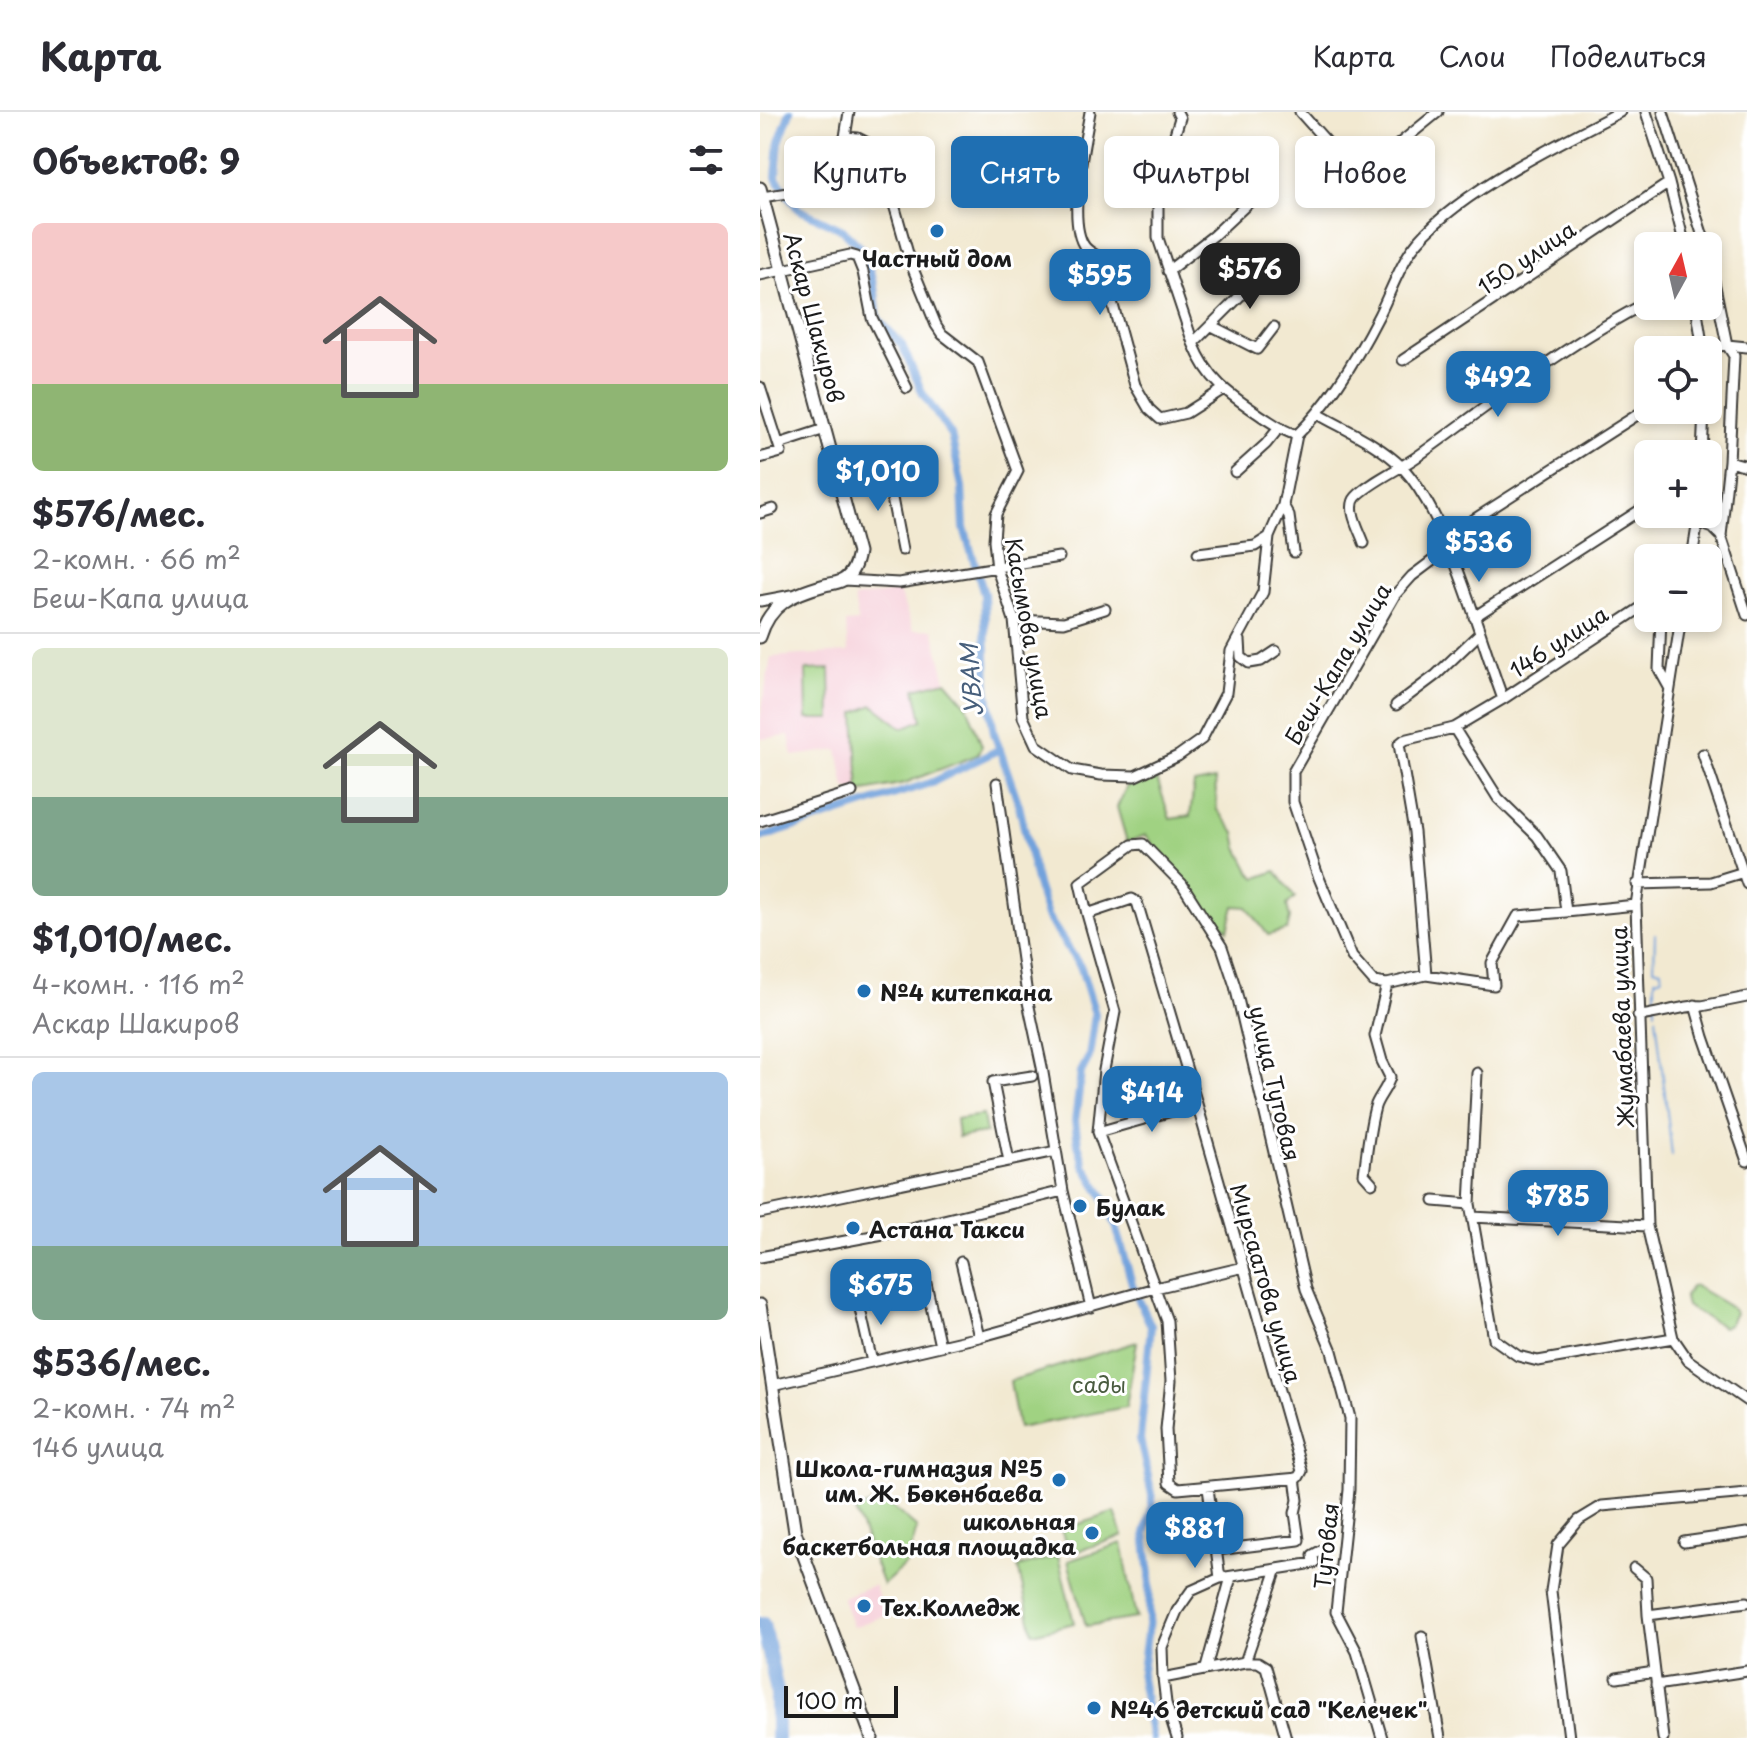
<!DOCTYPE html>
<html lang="ru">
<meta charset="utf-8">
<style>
body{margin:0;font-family:"Playpen Sans",sans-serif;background:#f7f7f7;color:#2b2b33;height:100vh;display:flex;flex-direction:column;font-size:30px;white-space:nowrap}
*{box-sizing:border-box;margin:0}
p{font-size:26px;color:#7c7c81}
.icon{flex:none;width:44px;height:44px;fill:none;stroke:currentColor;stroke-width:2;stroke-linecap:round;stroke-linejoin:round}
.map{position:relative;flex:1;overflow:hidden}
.drawer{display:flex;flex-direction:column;background:#fff;width:760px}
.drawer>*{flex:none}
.guide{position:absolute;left:24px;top:24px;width:760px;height:72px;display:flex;gap:16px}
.needle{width:52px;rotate:8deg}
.buttons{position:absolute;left:874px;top:120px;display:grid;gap:16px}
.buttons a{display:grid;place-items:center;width:88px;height:88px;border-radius:12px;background:#fff;box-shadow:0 4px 12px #0003;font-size:40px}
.scale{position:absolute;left:24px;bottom:20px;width:114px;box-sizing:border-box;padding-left:8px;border:4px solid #1c1c1c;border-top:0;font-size:22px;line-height:28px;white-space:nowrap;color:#1c1c1c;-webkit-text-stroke:6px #fff;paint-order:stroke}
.price{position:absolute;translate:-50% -68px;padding:0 18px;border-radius:16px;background:#1f6fb2;color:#fff;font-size:26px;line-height:52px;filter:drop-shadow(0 2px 4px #0008)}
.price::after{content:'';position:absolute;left:50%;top:48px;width:24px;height:18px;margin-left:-12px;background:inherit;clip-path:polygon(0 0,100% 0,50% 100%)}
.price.current{background:#222;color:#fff}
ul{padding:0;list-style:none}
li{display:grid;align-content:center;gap:16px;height:424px;padding:0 32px}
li+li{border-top:2px solid #e1e1e2}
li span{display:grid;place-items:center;height:248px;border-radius:12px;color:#555}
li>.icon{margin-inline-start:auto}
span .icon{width:144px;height:144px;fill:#fffc;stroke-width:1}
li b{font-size:34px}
h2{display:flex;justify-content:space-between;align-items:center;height:96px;padding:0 32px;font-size:34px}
.tag{padding:0 28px;border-radius:12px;background:#fff;box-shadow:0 4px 12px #0003;font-size:28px;line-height:72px}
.tag.current{background:#1f6fb2;color:#fff}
header{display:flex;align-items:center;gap:48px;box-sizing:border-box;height:112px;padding:0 40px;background:#fff;border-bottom:2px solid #e1e1e2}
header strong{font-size:38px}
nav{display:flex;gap:44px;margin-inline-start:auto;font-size:28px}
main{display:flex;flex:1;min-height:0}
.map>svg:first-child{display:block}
.built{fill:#f6cfd9}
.green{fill:#a0d282;stroke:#5e774f;stroke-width:2}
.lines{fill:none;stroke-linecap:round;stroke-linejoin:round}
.stream{stroke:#72a2dc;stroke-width:2}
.canal{stroke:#72a2dc;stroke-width:8}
.river{stroke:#72a2dc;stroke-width:14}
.minor-casing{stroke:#3c3b37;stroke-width:13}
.major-casing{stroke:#3c3b37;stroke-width:15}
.minor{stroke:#fff;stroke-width:9}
.major{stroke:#fff;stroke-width:11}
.poi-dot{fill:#1f6fb2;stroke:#fff;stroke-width:3}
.labels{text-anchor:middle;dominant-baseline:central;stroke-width:6;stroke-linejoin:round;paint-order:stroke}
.poi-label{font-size:22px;font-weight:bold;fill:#1c1c1c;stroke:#fff;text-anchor:start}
.street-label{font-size:22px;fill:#1c1c1c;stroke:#fff}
.park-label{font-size:22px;fill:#4a5c40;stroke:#fff}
.water-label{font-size:24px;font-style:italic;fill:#475f7c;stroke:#fff}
</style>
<header>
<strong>Карта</strong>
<nav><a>Карта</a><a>Слои</a><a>Поделиться</a></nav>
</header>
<main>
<section class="drawer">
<h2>Объектов: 9<svg class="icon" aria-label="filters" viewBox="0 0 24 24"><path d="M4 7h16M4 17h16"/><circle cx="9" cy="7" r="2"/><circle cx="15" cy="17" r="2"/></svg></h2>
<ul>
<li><span style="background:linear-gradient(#f6c9c9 65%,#8fb573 0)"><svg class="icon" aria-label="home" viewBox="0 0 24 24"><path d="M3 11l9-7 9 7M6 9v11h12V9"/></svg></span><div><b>$576/мес.</b><p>2-комн. · 66 m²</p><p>Беш-Капа улица</p></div></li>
<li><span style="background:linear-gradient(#dfe7d0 60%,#7fa58c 0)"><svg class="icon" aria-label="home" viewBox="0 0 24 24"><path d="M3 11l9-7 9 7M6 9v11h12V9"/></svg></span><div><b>$1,010/мес.</b><p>4-комн. · 116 m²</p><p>Аскар Шакиров</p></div></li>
<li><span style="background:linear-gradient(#a9c7e8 70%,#7fa58c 0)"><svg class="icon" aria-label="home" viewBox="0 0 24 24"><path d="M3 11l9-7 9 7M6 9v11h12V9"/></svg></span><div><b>$536/мес.</b><p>2-комн. · 74 m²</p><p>146 улица</p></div></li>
</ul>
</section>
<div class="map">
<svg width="987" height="1626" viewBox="0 0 987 1626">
<rect width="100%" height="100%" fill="#fff"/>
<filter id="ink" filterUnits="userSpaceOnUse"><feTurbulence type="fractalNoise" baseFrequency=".0125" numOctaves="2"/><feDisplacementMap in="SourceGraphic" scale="16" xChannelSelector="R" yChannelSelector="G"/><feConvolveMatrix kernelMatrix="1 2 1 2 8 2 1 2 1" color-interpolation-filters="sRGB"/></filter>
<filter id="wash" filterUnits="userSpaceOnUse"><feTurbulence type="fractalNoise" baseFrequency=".006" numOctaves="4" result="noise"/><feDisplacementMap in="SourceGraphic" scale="32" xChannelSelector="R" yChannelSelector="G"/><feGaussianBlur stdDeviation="1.8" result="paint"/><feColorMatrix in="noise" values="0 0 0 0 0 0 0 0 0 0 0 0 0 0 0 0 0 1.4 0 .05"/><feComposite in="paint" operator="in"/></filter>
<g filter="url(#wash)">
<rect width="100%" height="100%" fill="#f2e9d1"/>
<!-- built -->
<path class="built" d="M139,479l14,39 20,-1 13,52 21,24 15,41 -5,9 -72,28 -46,9 -14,-4 -7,-38 -45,6 -4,-20 -29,3v-20l11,-62 77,-5 -2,-29 12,-1 -4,-24z
M114,1473l12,30 -33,12 -11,-30z"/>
<!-- green -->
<path class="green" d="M70,557l1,50h-24l-1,-49z
M186,569l21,24 15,41 -5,9 -72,28 -46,9 -4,-79 18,-8 30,23 19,-8 -7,-31z
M397,667l13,40 20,-3 4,-32 21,-4 2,30 18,23 3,15 13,25 6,5 19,-7 19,26 -8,8 3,13 -3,12 -19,5 -21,-28 -13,-1 -6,24 -25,-23 -57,-72 -19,7 -10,-35 10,-21z
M223,1003l3,18 -28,4 -2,-18z
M935,1174l37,22 3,5 -6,12 -6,2 -37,-21 -2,-8 7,-11z
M377,1230l-11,65 -108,21 -8,-47z
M123,1387l34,29 -10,35 -24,22 -28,-74z
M355,1400l8,24 -54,18 -8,-24z
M362,1431l14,75 -50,8 -18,-65z
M298,1444l16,67 -41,10 -15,-66z"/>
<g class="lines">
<!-- stream -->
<path class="stream" d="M895,899v-32l7,-2 -1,-7 -7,-2 1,-34
M896,905l16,138"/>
<!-- canal -->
<path class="canal" d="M30,0l-11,30 -3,35 22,32 45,21 22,22 10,40 3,27 24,26 21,49 28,41 11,52 2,41 20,66 3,94 7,45 25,72 17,76 11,35 34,52 14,46 -6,43 -8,15 -2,18 -4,31 3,23 6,21 19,31 13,30 17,61 18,39 -11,113 12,56v13l-7,25 5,41 -1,45 -8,59 11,60
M0,726l173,-56 67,-33"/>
<!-- river -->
<path class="river" d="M0,1512h3l14,68v46"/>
</g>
</g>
<g filter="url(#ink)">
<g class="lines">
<!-- minor casing -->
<g class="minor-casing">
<path id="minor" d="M330,0c-5,30 -24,111 -5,135 3,4 11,8 15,11l35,127 14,24 11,10 26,-6 36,-23
M417,0l3,6 -22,70v50l35,105c16,39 36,51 70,74 11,7 21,15 34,18
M540,0l51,57 8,3 8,-2 71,-58
M886,0l23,71 16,63
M903,0l43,134
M85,25l4,-25
M2,85l45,-7 38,-53 13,1 10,5 27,65 16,56 25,61 6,9 36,28 40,109 -22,43 -2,26 3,29 17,51 9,97 13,28 36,25 29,5 34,1 43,-20 24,-17 24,-46 5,-42 32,-59 6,-55 14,-32 14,-70
M948,140l19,93 7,11 -5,105 -8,75
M408,159l45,-35 42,-39
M0,163l90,-20 7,2 6,15 9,46 35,70
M936,194l7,44
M452,214l45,23 17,-22
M433,231l90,-90
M942,236l25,-3 20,2
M643,248l266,-177
M0,275l21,65 -21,6
M558,302c28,16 61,30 84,53 47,50 76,166 101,232l145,-96
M537,323c34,-33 60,-77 82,-120 11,-21 19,-46 33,-66 38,-53 148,-106 208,-137
M19,332l46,-15
M942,342l2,-44
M969,349l18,5
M475,360l31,-28 13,-16
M82,379l41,-4 8,6 11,57
M523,393l6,11 5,36
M0,401l13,-4
M939,411l14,5 8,8 26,79
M685,426l203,-130
M604,431c-4,-12 -18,-35 -8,-46 14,-15 44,-28 62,-41 74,-53 148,-112 230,-154
M688,437l-36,27 -17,19 -102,177v30l24,71 35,84 22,25 13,2 39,-9 68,10 -2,-22 26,-47 48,-4
M438,441l57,-7 14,-9
M932,446l7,-44
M84,468l55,3 160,-26
M0,489l32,-6
M714,505l174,-112
M901,506l-2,51 10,18
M921,506l-45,287 11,321 26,112 15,22 59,41
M254,508l50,2 41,-13
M480,528l1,17 8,6 12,-2 15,-10
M636,593l40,-30 43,-41
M694,616l44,70 39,38 24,35 5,41 70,-7
M943,642l44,130
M237,671l31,219 14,65 21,124 28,116
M0,709l92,-29
M877,772l74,-2 36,-11
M327,802l28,98 -11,58 -6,62 69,189 4,60 -5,48 3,54 9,6 120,-11 4,-7 -105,-367 -60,-202 -5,-3 -45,15 -7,-31 52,-38 11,-1 39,40 40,63 13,39 71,303 26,62 18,67 -1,72 -13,122 21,40 25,86
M666,863l-12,-143 -15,-88 5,-4 50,-12 49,-29
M935,893l9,32 43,124
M878,904c16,-1 53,-12 64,-10l45,-9
M717,961l-7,131 24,135 24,17 20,5 135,-23
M338,1020l99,-28
M249,1049l-16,-79 39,-6
M612,1071l-8,-9c3,-22 5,-45 11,-67 3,-10 12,-18 15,-30l-8,-16 -7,-25 12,-52
M674,1089l36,3
M0,1101l296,-62
M712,1105l175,9
M0,1145l134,-25 169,-41
M201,1150l18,75
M165,1167l15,67
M98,1188l14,62
M12,1273l207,-48 176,-49 89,-21
M448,1376l12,90
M924,1430l63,-9
M457,1438l82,-10 -4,-27 3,-13 -3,-22
M874,1456l12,10 2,37 15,123
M888,1503l99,-13
M662,1524l18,102
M485,1550l32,-93
M446,1556l25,-91
M403,1566l-1,-31 15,-36 14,-20 29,-13 94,-15 -1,-8 11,-6
M857,1566l37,-6
M896,1573l91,-14
M417,1626l-11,-35 -3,-25 82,-16h13l8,5 20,71
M809,1626l-18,-147 7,-46 21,-25 23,-14 145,-13"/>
</g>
<!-- major casing -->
<g class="major-casing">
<path id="major" d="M0,76l98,365c-2,10 -5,21 -15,27 -5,3 -13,4 -18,5 -32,9 -55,18 -65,52
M0,1193l35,227 77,206"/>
</g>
<!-- minor -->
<use href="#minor" class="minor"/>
<!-- major -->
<use href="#major" class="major"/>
</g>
</g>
<!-- markers -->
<g class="poi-dot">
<circle cx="177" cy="119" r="8"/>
<circle cx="104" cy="879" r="8"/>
<circle cx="320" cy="1094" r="8"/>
<circle cx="93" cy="1116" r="8"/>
<circle cx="299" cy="1368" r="8"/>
<circle cx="332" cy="1421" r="8"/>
<circle cx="104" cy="1494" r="8"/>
<circle cx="334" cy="1596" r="8"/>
</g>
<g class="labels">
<!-- poi labels -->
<g class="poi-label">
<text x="177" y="145" text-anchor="middle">Частный дом</text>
<text x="120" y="879">№4 китепкана</text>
<text x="336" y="1094">Булак</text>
<text x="109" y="1116">Астана Такси</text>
<text x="283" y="1355" text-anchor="end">Школа-гимназия №5<tspan x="283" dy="25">им. Ж. Бөкөнбаева</tspan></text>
<text x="316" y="1408" text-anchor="end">школьная<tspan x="316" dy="25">баскетбольная площадка</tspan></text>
<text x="120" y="1494">Тех.Колледж</text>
<text x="350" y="1596">№46 детский сад "Келечек"</text>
</g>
<!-- street labels -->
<g class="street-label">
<text transform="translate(766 145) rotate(-34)">150 улица</text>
<text transform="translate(55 205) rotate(75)">Аскар Шакиров</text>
<text transform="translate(270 516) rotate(80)">Касымова улица</text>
<text transform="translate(798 529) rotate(-33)">146 улица</text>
<text transform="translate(577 551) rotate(-59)">Беш-Капа улица</text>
<text transform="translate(861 915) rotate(-92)">Жумабаева улица</text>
<text transform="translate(516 971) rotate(77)">улица Тутовая</text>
<text transform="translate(507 1171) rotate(74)">Мирсаатова улица</text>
<text transform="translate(565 1434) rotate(-84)">Тутовая</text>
</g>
<!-- park labels -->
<g class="park-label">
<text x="339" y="1271">сады</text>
</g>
<!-- water labels -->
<g class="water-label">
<text transform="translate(210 568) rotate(-94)">УВАМ</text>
</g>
</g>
</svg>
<div class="buttons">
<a><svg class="needle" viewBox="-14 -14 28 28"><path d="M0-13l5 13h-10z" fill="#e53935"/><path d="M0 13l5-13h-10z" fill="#7c7c81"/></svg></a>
<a><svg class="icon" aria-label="locate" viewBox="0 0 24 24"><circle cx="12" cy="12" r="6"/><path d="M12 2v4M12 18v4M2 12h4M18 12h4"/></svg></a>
<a>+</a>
<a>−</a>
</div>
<div class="scale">100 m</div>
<b class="price current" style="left:490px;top:199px">$576</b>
<b class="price" style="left:340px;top:205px">$595</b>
<b class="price" style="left:738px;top:307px">$492</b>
<b class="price" style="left:118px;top:401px">$1,010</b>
<b class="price" style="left:719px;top:472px">$536</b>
<b class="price" style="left:392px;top:1022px">$414</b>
<b class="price" style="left:798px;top:1126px">$785</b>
<b class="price" style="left:121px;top:1215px">$675</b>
<b class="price" style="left:435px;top:1458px">$881</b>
<div class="guide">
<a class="tag">Купить</a>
<a class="tag current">Снять</a>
<a class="tag">Фильтры</a>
<a class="tag">Новое</a>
</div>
</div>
</main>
